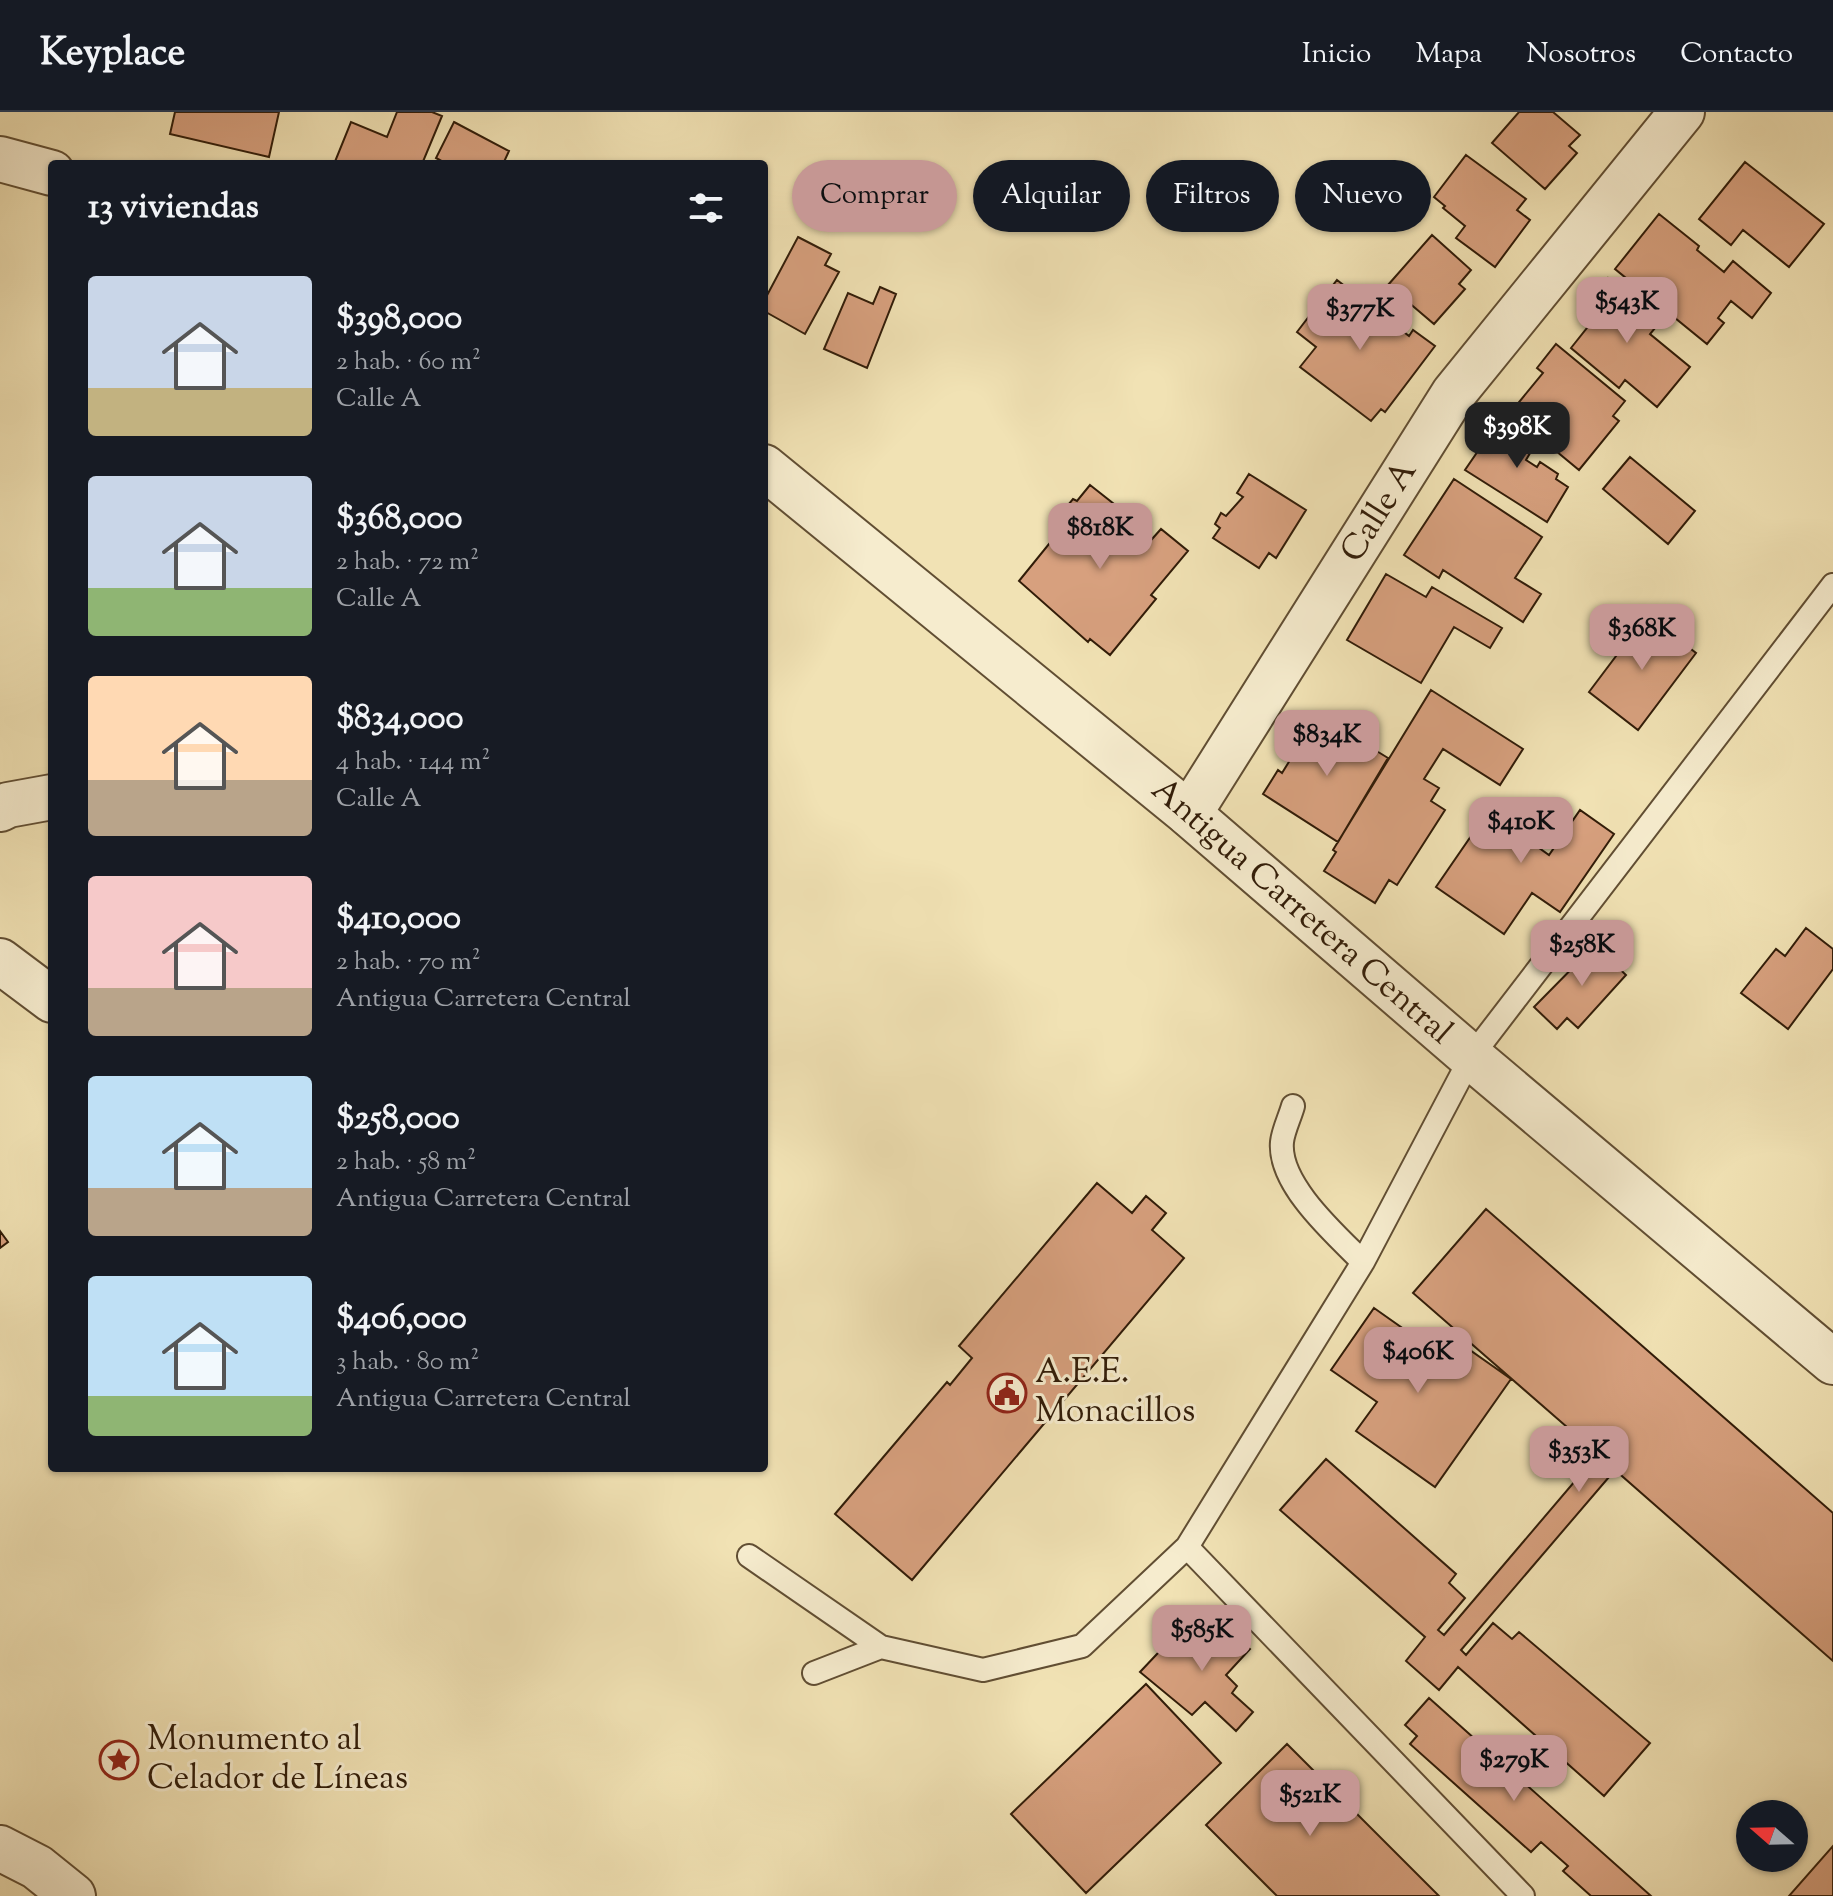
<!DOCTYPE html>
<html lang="es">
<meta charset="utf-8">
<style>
body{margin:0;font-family:"Sorts Mill Goudy",serif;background:#20242c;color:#f1f3f6;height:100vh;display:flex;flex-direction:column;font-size:30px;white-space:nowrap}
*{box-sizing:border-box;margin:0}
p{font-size:26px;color:#9ea1a6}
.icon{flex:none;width:44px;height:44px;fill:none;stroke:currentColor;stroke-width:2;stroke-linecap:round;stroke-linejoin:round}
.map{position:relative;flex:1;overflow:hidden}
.panel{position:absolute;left:48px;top:48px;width:720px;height:1312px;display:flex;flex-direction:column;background:#171b24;border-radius:8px;box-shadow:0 2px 6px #0004}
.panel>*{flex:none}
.guide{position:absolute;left:792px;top:48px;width:760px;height:72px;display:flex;gap:16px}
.needle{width:52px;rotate:290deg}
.tools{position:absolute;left:1736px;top:1688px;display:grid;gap:16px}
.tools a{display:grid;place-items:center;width:72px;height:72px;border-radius:50%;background:#171b24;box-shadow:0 2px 6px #0004;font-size:40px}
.price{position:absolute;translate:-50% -68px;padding:0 18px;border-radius:16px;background:#c59692;color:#111;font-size:26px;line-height:52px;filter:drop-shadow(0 2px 4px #0008)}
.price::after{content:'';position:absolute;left:50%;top:48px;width:24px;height:18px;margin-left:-12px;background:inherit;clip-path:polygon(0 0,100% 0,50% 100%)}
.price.active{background:#222;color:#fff}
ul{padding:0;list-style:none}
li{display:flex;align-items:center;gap:24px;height:200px;padding:0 40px}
li span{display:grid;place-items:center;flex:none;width:224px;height:160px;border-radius:8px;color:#555}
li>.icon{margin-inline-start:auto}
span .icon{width:96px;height:96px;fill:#fffc;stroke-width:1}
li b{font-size:34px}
h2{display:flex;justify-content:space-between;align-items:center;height:96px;padding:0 40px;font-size:34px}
.chip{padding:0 28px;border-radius:36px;background:#171b24;box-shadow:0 2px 6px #0004;font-size:28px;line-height:72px}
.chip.active{background:#c59692;color:#111}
header{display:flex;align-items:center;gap:48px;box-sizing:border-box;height:112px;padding:0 40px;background:#171b24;border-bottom:2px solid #363941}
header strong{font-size:38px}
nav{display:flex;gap:44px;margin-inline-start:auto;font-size:28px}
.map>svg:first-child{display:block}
.building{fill:#d7a07e;stroke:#311c08;stroke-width:2}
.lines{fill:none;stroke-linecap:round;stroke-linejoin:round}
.service-casing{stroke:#614e33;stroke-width:26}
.minor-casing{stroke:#614e33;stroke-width:48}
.tertiary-casing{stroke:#614e33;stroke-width:48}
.service{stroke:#f6ecce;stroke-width:22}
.minor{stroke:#f6ecce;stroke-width:44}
.tertiary{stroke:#f6ecce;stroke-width:44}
.labels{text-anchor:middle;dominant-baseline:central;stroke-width:6;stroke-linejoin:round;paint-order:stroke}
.street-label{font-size:34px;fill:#311c08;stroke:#f6ecce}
.poi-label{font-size:34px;fill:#311c08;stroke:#f6ecce;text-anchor:start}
</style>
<header>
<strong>Keyplace</strong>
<nav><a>Inicio</a><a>Mapa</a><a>Nosotros</a><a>Contacto</a></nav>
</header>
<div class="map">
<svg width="1833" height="1784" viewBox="0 0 1833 1784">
<rect width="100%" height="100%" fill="#f1e2b4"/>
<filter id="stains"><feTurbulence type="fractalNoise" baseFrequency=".0025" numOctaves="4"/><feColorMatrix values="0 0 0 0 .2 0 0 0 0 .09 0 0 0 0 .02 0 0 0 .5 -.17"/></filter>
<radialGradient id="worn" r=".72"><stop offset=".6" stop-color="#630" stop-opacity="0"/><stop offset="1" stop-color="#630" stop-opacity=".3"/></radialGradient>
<!-- building -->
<path class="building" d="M175,0h104l-10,45 -99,-23z
M397,0h35l10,4 -20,48h-88l17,-42 36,15z
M1519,0h34l27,23 -11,11 8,7 -32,36 -53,-46z
M454,10l55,29 -6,13h-56l-11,-6z
M1466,43l60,44 -9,11 13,10 -35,47 -39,-29 9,-12 -22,-18 2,-2 -11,-9z
M1745,50l79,62 -35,43 -46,-37 -12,15 -32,-26z
M1659,102l40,32 -2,4 27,22 9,-11 38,32 -19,25 -21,-17 -13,17 6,5 -17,21 -92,-75z
M1432,123l39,35 -12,14 6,5 -31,35 -46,-39z
M798,125l33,17 -6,11 14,7 -34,62 -41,-23v-10z
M1608,166l52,44 -10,12 40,33 -33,40 -32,-27 -6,8 -48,-40 19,-24 -11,-10z
M1337,168l72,56 4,-6 22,16 -50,66 -4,-3 -10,12 -71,-54 16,-20 -19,-15z
M880,175l16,7 -29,74 -43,-19 24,-56 25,11z
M1556,232l69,57 -12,15 6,5 -40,49 -69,-57 33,-40 -6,-5z
M1504,301l32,30 -10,17 11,7 3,-5 18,12 -2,5 12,8 -21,35 -82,-52z
M1630,345l65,54 -27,33 -65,-55z
M1249,362l57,36 -30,48 -7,-5 -10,15 -46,-30 7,-10 -5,-4 6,-11 5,3 17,-19 -6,-4z
M1454,367l88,58 -27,41 26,16 -18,28 -80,-52 -4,8 -35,-23z
M1090,373l38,30 -7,9 23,24 17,-19 27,22 -37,44 5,4 -46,56 -20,-16 -2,3 -69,-61 43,-53 -8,-6 19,-23 4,2z
M1386,462l40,23 6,-10 70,41 -12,20 -36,-21 -33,56 -74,-43z
M1647,503l49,38 -58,77 -49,-38z
M1431,578l92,59 -23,36 -57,-36 -19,30 15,9 -8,13 14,9 -48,75 -8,-5 -14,23 -51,-32 12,-19 -3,-2z
M1318,603l70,43 -50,84 -75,-48 15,-24 4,3z
M1512,689l36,26 -13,18 14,10 31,-45 34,24 -54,78 -28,-19 -28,41 -68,-47 53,-77 11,8z
M1806,816l27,21v20l-45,60 -47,-36 35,-44 9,7z
M1603,825l11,11 -8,8 20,19 -48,53 -11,-10 -10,11 -23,-22z
M1097,1071l35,30 14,-17 20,17 -14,17 32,28 -272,322 -77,-66 112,-132 3,3 22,-27 -13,-12z
M1486,1097l347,304v148l-218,-191 -154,180 5,5 27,-32 19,16 7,-7 131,111 -46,53 -146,-129 -19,23 -33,-29 19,-24 -145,-127 46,-51 130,115 -7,9 16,15 -27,32 6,5 154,-181 -185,-161z
M0,1119l8,11 -8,6z
M1374,1196l71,50 12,-17 54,38 -76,108 -79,-56 21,-29 -46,-32z
M1215,1505l35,32 -24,26 11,11 -5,7 21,19 -17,19 -31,-29 -13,13 -52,-43 35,-37 13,12z
M1146,1572l75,79 -135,130 -75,-79z
M1429,1586l222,198h-60l-28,-25 5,-5 -27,-24 -10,10 -121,-108 7,-8 -12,-11z
M1287,1632l152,152h-162l-71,-71z
M1833,1734v50h-44z"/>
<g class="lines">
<!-- service casing -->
<g class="service-casing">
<path id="service" d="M1293,994c-3,11 -10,25 -11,36 -4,42 53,92 81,120
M1187,1435l336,349
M749,1444l132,91 102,23 99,-24 105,-99 176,-285 108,-205 362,-472
M814,1561l67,-26"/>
</g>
<!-- minor casing -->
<g class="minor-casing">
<path id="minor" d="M0,697l8,-4 44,-8
M1189,702l265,-421 228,-281
M0,849l52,39
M0,1736l37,19 36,29"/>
</g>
<!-- tertiary casing -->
<g class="tertiary-casing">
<path id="tertiary" d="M0,47l52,14
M764,355l425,347 282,243 362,305"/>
</g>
<!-- service -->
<use href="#service" class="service"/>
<!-- minor -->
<use href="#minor" class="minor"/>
<!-- tertiary -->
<use href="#tertiary" class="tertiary"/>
</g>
<!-- icons -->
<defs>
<g id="civic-ring" transform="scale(2)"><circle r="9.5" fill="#f6ecce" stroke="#8f2418" stroke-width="1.5"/><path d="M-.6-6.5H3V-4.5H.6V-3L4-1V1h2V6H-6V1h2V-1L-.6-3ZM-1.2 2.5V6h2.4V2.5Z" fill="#8f2418"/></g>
<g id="sight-ring" transform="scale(2)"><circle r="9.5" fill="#f6ecce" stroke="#8f2418" stroke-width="1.5"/><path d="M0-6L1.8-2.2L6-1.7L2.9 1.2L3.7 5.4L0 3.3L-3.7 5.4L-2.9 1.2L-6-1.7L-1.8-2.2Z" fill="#8f2418"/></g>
</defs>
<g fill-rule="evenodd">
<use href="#civic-ring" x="1007" y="1281"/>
<use href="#sight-ring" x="119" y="1648"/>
</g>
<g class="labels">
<!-- street labels -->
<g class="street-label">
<text transform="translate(1380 400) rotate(-58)">Calle A</text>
<text transform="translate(1301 800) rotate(41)">Antigua Carretera Central</text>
</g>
<!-- poi labels -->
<g class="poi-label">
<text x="1035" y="1261">A.E.E.<tspan x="1035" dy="39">Monacillos</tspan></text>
<text x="147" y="1628">Monumento al<tspan x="147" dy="39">Celador de Líneas</tspan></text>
</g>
</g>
<rect width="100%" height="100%" filter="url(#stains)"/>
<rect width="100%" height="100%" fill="url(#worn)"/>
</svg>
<div class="tools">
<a><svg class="needle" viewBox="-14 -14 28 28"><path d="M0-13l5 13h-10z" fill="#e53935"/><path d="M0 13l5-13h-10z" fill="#9ea1a6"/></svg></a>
</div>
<b class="price" style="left:1627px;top:233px">$543K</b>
<b class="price" style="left:1360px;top:240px">$377K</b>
<b class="price active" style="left:1517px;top:358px">$398K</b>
<b class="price" style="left:1100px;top:459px">$818K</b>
<b class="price" style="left:1642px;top:560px">$368K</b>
<b class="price" style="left:1327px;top:666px">$834K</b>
<b class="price" style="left:1521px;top:753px">$410K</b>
<b class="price" style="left:1582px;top:876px">$258K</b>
<b class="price" style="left:1418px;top:1283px">$406K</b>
<b class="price" style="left:1579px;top:1382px">$353K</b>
<b class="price" style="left:1202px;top:1561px">$585K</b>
<b class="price" style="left:1514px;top:1691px">$279K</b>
<b class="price" style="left:1310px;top:1726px">$521K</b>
<div class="guide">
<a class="chip active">Comprar</a>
<a class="chip">Alquilar</a>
<a class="chip">Filtros</a>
<a class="chip">Nuevo</a>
</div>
<section class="panel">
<h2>13 viviendas<svg class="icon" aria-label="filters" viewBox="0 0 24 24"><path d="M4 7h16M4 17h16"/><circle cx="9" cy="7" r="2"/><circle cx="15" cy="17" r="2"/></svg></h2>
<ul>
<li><span style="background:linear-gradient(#c9d6e8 70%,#c2b280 0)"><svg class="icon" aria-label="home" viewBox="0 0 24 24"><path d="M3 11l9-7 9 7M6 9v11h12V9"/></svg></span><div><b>$398,000</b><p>2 hab. · 60 m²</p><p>Calle A</p></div></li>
<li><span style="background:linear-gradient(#c9d6e8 70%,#8fb573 0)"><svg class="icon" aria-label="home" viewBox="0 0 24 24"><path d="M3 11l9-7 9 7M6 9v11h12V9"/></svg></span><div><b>$368,000</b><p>2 hab. · 72 m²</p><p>Calle A</p></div></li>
<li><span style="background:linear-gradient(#ffd9b3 65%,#b9a48a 0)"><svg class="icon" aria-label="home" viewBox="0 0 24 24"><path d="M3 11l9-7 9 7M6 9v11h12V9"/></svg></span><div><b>$834,000</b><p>4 hab. · 144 m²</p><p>Calle A</p></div></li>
<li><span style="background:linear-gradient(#f6c9c9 70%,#b9a48a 0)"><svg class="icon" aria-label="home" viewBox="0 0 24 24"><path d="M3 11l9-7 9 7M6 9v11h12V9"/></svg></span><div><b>$410,000</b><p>2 hab. · 70 m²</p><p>Antigua Carretera Central</p></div></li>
<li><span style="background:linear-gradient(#bfe0f5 70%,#b9a48a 0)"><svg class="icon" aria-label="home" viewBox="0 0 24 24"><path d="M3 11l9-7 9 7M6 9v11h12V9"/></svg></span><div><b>$258,000</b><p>2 hab. · 58 m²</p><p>Antigua Carretera Central</p></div></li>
<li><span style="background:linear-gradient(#bfe0f5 75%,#8fb573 0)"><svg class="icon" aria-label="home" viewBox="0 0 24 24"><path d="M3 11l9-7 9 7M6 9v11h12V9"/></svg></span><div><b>$406,000</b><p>3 hab. · 80 m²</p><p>Antigua Carretera Central</p></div></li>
</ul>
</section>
</div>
